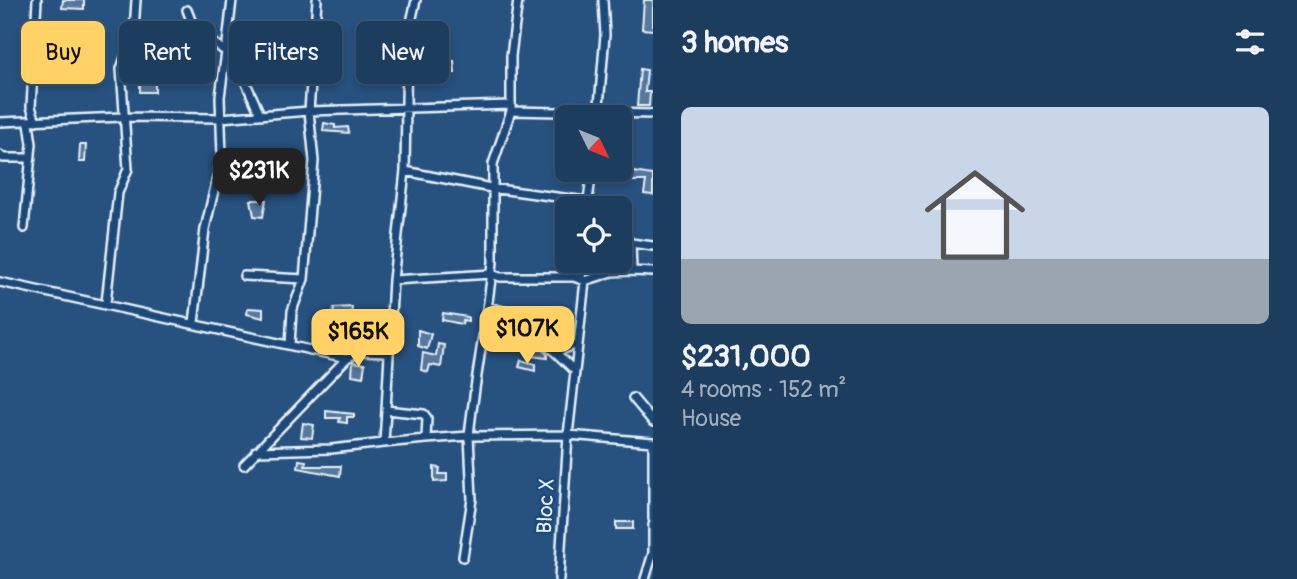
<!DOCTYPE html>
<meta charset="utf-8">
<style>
body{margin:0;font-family:Pangolin,sans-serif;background:#2a4868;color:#f1f3f6;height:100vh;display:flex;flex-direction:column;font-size:26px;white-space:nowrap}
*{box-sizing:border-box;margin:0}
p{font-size:23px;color:#a0aebd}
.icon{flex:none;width:38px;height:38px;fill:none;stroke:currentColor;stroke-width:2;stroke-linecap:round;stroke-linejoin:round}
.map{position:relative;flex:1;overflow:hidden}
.panel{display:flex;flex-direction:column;background:#1d3d5f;width:644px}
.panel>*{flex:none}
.top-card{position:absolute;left:21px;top:21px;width:527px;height:63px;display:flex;gap:14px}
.needle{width:46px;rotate:133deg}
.controls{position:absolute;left:555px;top:105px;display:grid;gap:14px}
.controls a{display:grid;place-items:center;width:77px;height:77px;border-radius:10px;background:#1d3d5f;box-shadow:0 4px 10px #0003,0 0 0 2px #3b5674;font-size:35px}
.price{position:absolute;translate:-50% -60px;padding:0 16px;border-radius:14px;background:#ffd166;color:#111;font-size:23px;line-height:46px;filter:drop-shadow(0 2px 4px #0008)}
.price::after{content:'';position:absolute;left:50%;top:42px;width:21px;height:16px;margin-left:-10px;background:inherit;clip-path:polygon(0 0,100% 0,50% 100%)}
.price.on{background:#222;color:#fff}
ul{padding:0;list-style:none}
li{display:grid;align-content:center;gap:14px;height:371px;padding:0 28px}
li span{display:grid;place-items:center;height:217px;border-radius:10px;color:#555}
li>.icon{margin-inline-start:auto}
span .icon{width:126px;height:126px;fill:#fffc;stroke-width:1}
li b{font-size:30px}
h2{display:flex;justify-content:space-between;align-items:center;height:84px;padding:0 28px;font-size:30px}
.pill{padding:0 24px;border-radius:10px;background:#1d3d5f;box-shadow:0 4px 10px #0003,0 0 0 2px #3b5674;font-size:24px;line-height:63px}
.pill.on{background:#ffd166;color:#111}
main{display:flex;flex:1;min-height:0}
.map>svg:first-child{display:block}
.building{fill:#57789d;stroke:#e8f1f8;stroke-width:2}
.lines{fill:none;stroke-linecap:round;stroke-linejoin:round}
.street-casing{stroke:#e8f1f8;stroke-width:12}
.street{stroke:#1f4a7a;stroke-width:7}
.labels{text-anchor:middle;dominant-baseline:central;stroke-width:5;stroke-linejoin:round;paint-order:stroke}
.street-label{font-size:21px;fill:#e8f1f8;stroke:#1f4a7a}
</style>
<main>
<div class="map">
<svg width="653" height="579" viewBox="0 0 653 579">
<rect width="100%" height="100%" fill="#27517f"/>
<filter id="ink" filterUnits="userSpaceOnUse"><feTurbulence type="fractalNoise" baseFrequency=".0143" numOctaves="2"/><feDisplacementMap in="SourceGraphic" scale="14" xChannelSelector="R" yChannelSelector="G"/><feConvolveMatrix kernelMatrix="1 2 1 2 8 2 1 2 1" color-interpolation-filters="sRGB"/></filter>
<g filter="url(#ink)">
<!-- building -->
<path class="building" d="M63,0h21v9l-22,-1z
M644,0h9v30l-11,-1z
M440,61h14l1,12h-15z
M640,69l7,1 -2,22h5l-1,14h-12z
M140,82l15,1v9h-15z
M324,123l11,2v3l13,-1 1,6 -26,-2z
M80,145h6l-1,17h-6z
M633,172l20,3v20l-9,-1 2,-13h-14z
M251,200h15l-3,17 -9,-1z
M352,307l-2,22h-9v6h-5v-5l-5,-1 3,-21z
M248,308l15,1v9l-16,-4z
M443,313l25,4v4l-5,-1 -1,4 -20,-4z
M418,330l13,4 -4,15 -9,-3z
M438,344l6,1 -3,22 -11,-2 -2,7 -7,-2 2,-17 13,3z
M532,349l10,1 5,4v4l-15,-2z
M521,360l14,4v7l-16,-4z
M353,362l12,2 -2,13 -11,-2z
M326,411l28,3v3h-7v6l-8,-1 1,-4h-14z
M303,423l11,2 -2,13 -11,-1z
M299,460l7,1 -1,5h36l-1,10 -42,-8z
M434,467l6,1 -1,6h8v7l-13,1z
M616,522h17v7h-17z"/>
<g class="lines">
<!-- street casing -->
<g class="street-casing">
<path id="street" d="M232,0l-6,52 18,27 16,35
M518,0l-7,56v55l-18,53v98c-6,58 -18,116 -24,174l-43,3 1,-21 -3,-4 -38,-4 7,-130 99,-6 8,3h74l11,4
M187,10l7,18 32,24 -6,45 2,59 -17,73 -11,94
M511,111l142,3
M598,117l7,-82 -2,-35
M36,121l-5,-14 6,-107
M0,122l123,-5 97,1 89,-7 8,-111
M0,155l3,3h27
M405,171l86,17 95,13 9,7
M587,208l5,-38
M24,228l8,-84 -3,-21
M631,243l22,3
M632,271l21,1
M244,276l60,3
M581,279l2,-18
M393,280l12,-109 2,-131 9,-40
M0,282l347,76 12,-7 28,1
M106,303l12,-110 10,-24 -7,-100 13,-38 2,-31
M488,307l24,6 6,12 37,27 23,-8
M290,345l2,-34 12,-32 10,-118 -5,-50 202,-6
M555,352l19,18
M633,398l20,24
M386,410l-2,33 42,-4
M653,444v75
M256,451l75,-2 53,-6
M244,465l103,-107
M463,557l9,-58 -3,-63 99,-1 17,-154 27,-9 20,-1 -1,-28 -11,-12
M559,579l9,-144 85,7
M645,579l8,-26v-28"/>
</g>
<!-- street -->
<use href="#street" class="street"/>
</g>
</g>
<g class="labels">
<!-- street labels -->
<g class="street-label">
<text transform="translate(546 506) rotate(-87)">Bloc X</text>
</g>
</g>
</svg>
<div class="controls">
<a><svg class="needle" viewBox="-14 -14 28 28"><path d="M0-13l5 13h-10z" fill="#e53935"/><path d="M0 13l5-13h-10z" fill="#a0aebd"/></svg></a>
<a><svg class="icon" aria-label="locate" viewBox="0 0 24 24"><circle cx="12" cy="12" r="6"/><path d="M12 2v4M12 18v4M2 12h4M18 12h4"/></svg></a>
</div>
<b class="price on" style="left:259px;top:208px">$231K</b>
<b class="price" style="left:527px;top:366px">$107K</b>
<b class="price" style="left:358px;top:369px">$165K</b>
<div class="top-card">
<a class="pill on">Buy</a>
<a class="pill">Rent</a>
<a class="pill">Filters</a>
<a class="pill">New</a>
</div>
</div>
<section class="panel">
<h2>3 homes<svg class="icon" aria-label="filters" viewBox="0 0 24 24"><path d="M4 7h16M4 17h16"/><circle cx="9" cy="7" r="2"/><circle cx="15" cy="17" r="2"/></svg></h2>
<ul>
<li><span style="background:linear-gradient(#c9d6e8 70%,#9aa5b1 0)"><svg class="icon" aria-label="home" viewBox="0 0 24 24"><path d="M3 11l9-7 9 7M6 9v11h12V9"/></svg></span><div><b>$231,000</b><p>4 rooms · 152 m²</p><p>House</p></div></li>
</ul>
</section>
</main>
